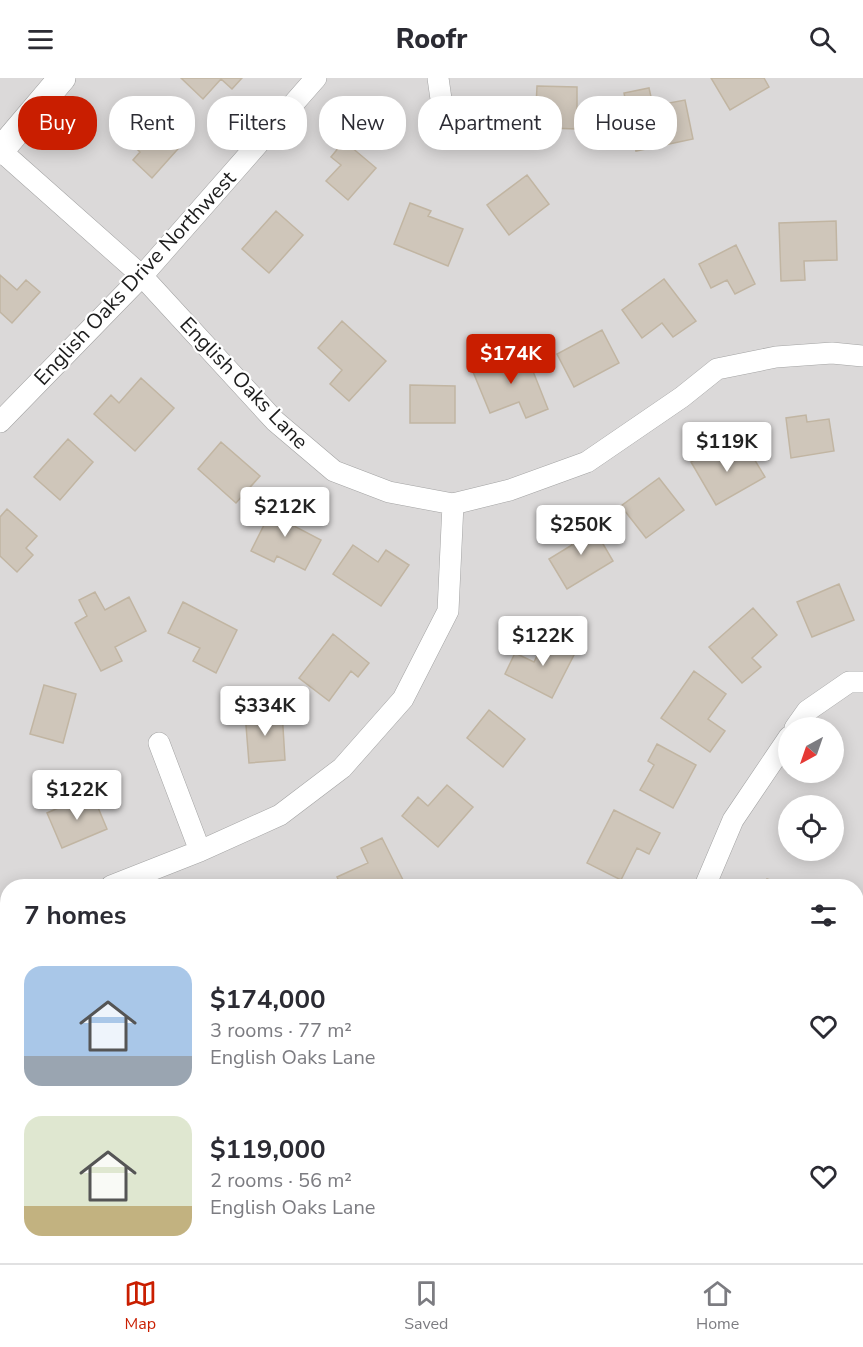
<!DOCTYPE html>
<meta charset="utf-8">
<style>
body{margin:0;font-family:"Nunito Sans",sans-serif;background:#f2f2f3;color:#2b2b33;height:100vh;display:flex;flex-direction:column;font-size:22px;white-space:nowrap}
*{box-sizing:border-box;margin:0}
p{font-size:20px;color:#7c7c81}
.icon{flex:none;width:33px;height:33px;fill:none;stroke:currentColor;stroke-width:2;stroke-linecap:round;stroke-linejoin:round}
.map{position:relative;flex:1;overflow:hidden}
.sheet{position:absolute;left:0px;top:801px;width:864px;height:384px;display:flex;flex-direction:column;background:#fff;border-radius:24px 24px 0 0;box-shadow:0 3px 15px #0003}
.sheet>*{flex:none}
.hud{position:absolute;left:18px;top:18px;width:828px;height:54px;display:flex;gap:12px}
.needle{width:39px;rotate:220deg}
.tools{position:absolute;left:778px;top:639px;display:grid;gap:12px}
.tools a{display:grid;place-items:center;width:66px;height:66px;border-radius:50%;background:#fff;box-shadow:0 3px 15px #0003;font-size:30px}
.price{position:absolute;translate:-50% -51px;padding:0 14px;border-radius:6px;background:#fff;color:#222;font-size:20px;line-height:39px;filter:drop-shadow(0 2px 3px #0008)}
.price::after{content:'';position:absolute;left:50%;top:36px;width:18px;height:14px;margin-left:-9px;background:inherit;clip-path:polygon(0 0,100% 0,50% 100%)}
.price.active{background:#c91e00;color:#fff}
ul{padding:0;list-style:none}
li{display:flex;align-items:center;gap:18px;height:150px;padding:0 24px}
li span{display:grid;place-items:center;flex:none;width:168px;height:120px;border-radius:18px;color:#555}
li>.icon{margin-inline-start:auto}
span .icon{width:72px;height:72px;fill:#fffc;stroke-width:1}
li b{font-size:26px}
h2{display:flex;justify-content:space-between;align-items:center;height:72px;padding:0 24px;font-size:26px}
.tag{padding:0 21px;border-radius:24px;background:#fff;box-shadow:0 3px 15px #0003;font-size:21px;line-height:54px}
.tag.active{background:#c91e00;color:#fff}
header{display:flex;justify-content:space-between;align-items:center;height:78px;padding:0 24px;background:#fff;font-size:27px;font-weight:800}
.tabs{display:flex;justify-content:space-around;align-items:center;height:84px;border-top:2px solid #e1e1e2;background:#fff;font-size:16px;color:#7c7c81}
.tabs a{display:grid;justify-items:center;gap:3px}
.tabs .active{color:#c91e00}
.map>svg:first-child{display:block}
.residential{fill:#dbd9d9;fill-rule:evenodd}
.building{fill:#cfc6ba;stroke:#c1b5a2;stroke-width:1.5}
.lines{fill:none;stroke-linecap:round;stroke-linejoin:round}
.minor-casing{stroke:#a3a3a3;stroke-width:22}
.tertiary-casing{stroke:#a3a3a3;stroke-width:28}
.minor{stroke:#fff;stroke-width:21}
.tertiary{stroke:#fff;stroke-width:27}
.labels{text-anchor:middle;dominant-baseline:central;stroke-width:4.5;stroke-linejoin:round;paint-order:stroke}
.street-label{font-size:21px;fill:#1c1c1c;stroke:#fff}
</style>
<header><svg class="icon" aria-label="menu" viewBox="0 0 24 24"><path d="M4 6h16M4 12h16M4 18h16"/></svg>Roofr<svg class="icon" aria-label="search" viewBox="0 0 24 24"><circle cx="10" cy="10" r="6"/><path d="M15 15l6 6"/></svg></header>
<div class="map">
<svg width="863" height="1185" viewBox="0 0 863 1185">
<rect width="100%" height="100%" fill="#efece1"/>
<!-- residential -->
<path class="residential" d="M0,0h863v1185h-863zM789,650h45v44h-45zM789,728h45v44h-45zM8,808h848v370h-848z"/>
<!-- building -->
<path class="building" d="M181,0h61l-10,11 -11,-10 -18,20z
M711,0h53l5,9 -39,23z
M537,8l40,1v42l-29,-1 1,-21h-13z
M649,10l4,18 32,-6 8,39 -57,12 -12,-58z
M141,23l44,40 -33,37 -19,-18 7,-8 -24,-22z
M344,63l32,27 -28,32 -22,-19 15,-16 -10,-8z
M527,97l22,29 -40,31 -22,-30z
M410,125l21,8 -3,5 35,13 -15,37 -54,-22z
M276,133l27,24 -34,38 -27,-24z
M836,143l1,39 -33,1 1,19 -24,1 -2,-58z
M736,167l19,39 -20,10 -8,-14 -16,8 -12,-24z
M0,197l17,15 9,-10 14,12 -28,31 -12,-11z
M664,201l32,42 -23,16 -11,-14 -20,15 -20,-28z
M342,243l44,40 -37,40 -19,-17 12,-14 -24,-22z
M602,252l17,33 -45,24 -17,-33z
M523,268l25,63 -22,9 -7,-16 -29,11 -19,-46 14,-5 3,8 22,-8 -4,-10z
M141,300l33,30 -39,43 -41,-37 17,-19 8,8z
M410,307l45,1v37h-45z
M806,337l1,7 22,-3 5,32 -43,7 -5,-40z
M68,361l25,23 -33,38 -26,-23z
M221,364l39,34 -24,27 -38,-34z
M747,369l18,30 -49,28 -25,-43 24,-14 7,13z
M659,400l25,32 -38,28 -25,-32z
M277,421l22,11 -7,15 29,15 -16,30 -28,-14 -3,6 -23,-11z
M7,431l30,27 -11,12 7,7 -16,17 -17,-16v-39z
M589,442l24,41 -46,28 -18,-30 23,-14 -6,-11z
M353,467l25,17 8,-12 23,15 -28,41 -48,-32z
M839,506l15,36 -42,17 -15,-35z
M95,514l10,18 24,-13 17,34 -31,16 7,14 -21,10 -26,-48 12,-7 -8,-16z
M183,524l54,28 -21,43 -23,-12 7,-13 -32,-15z
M753,530l24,27 -25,23 9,9 -19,16 -33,-36z
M333,556l36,29 -11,14 -7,-6 -22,30 -30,-23z
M547,557l30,14 -25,49 -47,-24 10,-21 19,9z
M694,593l32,23 -18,25 17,12 -15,21 -49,-34z
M44,607l32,9 -13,49 -33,-9z
M489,632l36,29 -22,28 -36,-29z
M282,633l3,49 -36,3 -4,-50z
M657,666l39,21 -23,43 -33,-18 14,-25 -6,-4z
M447,707l26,22 -35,40 -36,-31 16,-19 10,9z
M92,715l15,36 -45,19 -15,-35z
M614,732l46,23 -11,21 -12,-6 -16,32 -34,-17z
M382,760l24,48h-65l-4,-9 31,-14 -7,-15z
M767,801l22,7h-25z
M856,985l7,6v48l-7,-5z
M131,1178h34l6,7h-49z
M309,1178h61l4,7h-61z
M553,1178h39l9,7h-55z
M790,1178h32l-6,7h-33z"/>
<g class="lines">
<!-- minor casing -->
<g class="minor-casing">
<path id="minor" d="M438,0l7,49
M0,72l142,126 133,145 59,50 55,21 64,12 57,-14 77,-28 95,-65 35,-28 59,-12 56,-4 31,3
M0,344l142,-146 174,-198
M795,650l12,-17 42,-29h14
M159,665l41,108
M111,808l89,-35 80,-36 62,-47 61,-69 45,-88 5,-107
M705,808l28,-66 56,-83
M0,852l8,-3
M0,1121l8,19
M856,1131l7,6
M27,1178l5,7
M459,1178l5,7"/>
</g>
<!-- tertiary casing -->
<g class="tertiary-casing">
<path id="tertiary" d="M0,73l62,-73"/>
</g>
<!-- minor -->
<use href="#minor" class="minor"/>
<!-- tertiary -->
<use href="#tertiary" class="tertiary"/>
</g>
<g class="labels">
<!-- street labels -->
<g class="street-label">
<text transform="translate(135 200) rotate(-47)">English Oaks Drive Northwest</text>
<text transform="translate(244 305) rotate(46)">English Oaks Lane</text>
</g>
</g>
</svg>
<div class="tools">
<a><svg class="needle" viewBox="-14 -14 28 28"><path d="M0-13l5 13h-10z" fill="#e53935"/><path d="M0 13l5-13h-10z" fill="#7c7c81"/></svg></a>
<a><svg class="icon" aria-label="locate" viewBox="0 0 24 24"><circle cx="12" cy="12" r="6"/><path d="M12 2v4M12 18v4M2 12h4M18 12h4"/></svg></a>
</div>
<b class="price active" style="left:511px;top:307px">$174K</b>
<b class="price" style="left:727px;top:395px">$119K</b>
<b class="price" style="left:285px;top:460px">$212K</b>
<b class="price" style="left:581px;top:478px">$250K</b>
<b class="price" style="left:543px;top:589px">$122K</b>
<b class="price" style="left:265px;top:659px">$334K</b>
<b class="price" style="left:77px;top:743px">$122K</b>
<div class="hud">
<a class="tag active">Buy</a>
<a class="tag">Rent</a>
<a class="tag">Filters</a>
<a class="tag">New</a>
<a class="tag">Apartment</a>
<a class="tag">House</a>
</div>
<section class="sheet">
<h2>7 homes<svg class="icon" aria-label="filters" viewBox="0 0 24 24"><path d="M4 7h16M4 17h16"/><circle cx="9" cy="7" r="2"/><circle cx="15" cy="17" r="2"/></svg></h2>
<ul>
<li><span style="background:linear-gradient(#a9c7e8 75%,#9aa5b1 0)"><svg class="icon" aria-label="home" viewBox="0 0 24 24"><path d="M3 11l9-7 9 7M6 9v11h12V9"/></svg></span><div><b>$174,000</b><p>3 rooms · 77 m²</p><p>English Oaks Lane</p></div><svg class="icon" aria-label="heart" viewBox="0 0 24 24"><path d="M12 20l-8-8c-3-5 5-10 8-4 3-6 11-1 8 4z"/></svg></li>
<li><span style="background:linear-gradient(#dfe7d0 75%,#c2b280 0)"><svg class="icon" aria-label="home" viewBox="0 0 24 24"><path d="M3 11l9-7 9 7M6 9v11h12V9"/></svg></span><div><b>$119,000</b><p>2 rooms · 56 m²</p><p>English Oaks Lane</p></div><svg class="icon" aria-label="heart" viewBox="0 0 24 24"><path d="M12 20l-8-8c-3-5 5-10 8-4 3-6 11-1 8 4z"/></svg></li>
</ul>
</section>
</div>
<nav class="tabs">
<a class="active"><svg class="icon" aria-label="map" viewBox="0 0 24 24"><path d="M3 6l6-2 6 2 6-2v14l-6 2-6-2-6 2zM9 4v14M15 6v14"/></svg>Map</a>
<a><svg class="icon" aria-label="saved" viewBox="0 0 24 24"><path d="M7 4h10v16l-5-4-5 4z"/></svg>Saved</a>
<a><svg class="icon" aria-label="home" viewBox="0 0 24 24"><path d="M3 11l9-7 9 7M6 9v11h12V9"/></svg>Home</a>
</nav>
